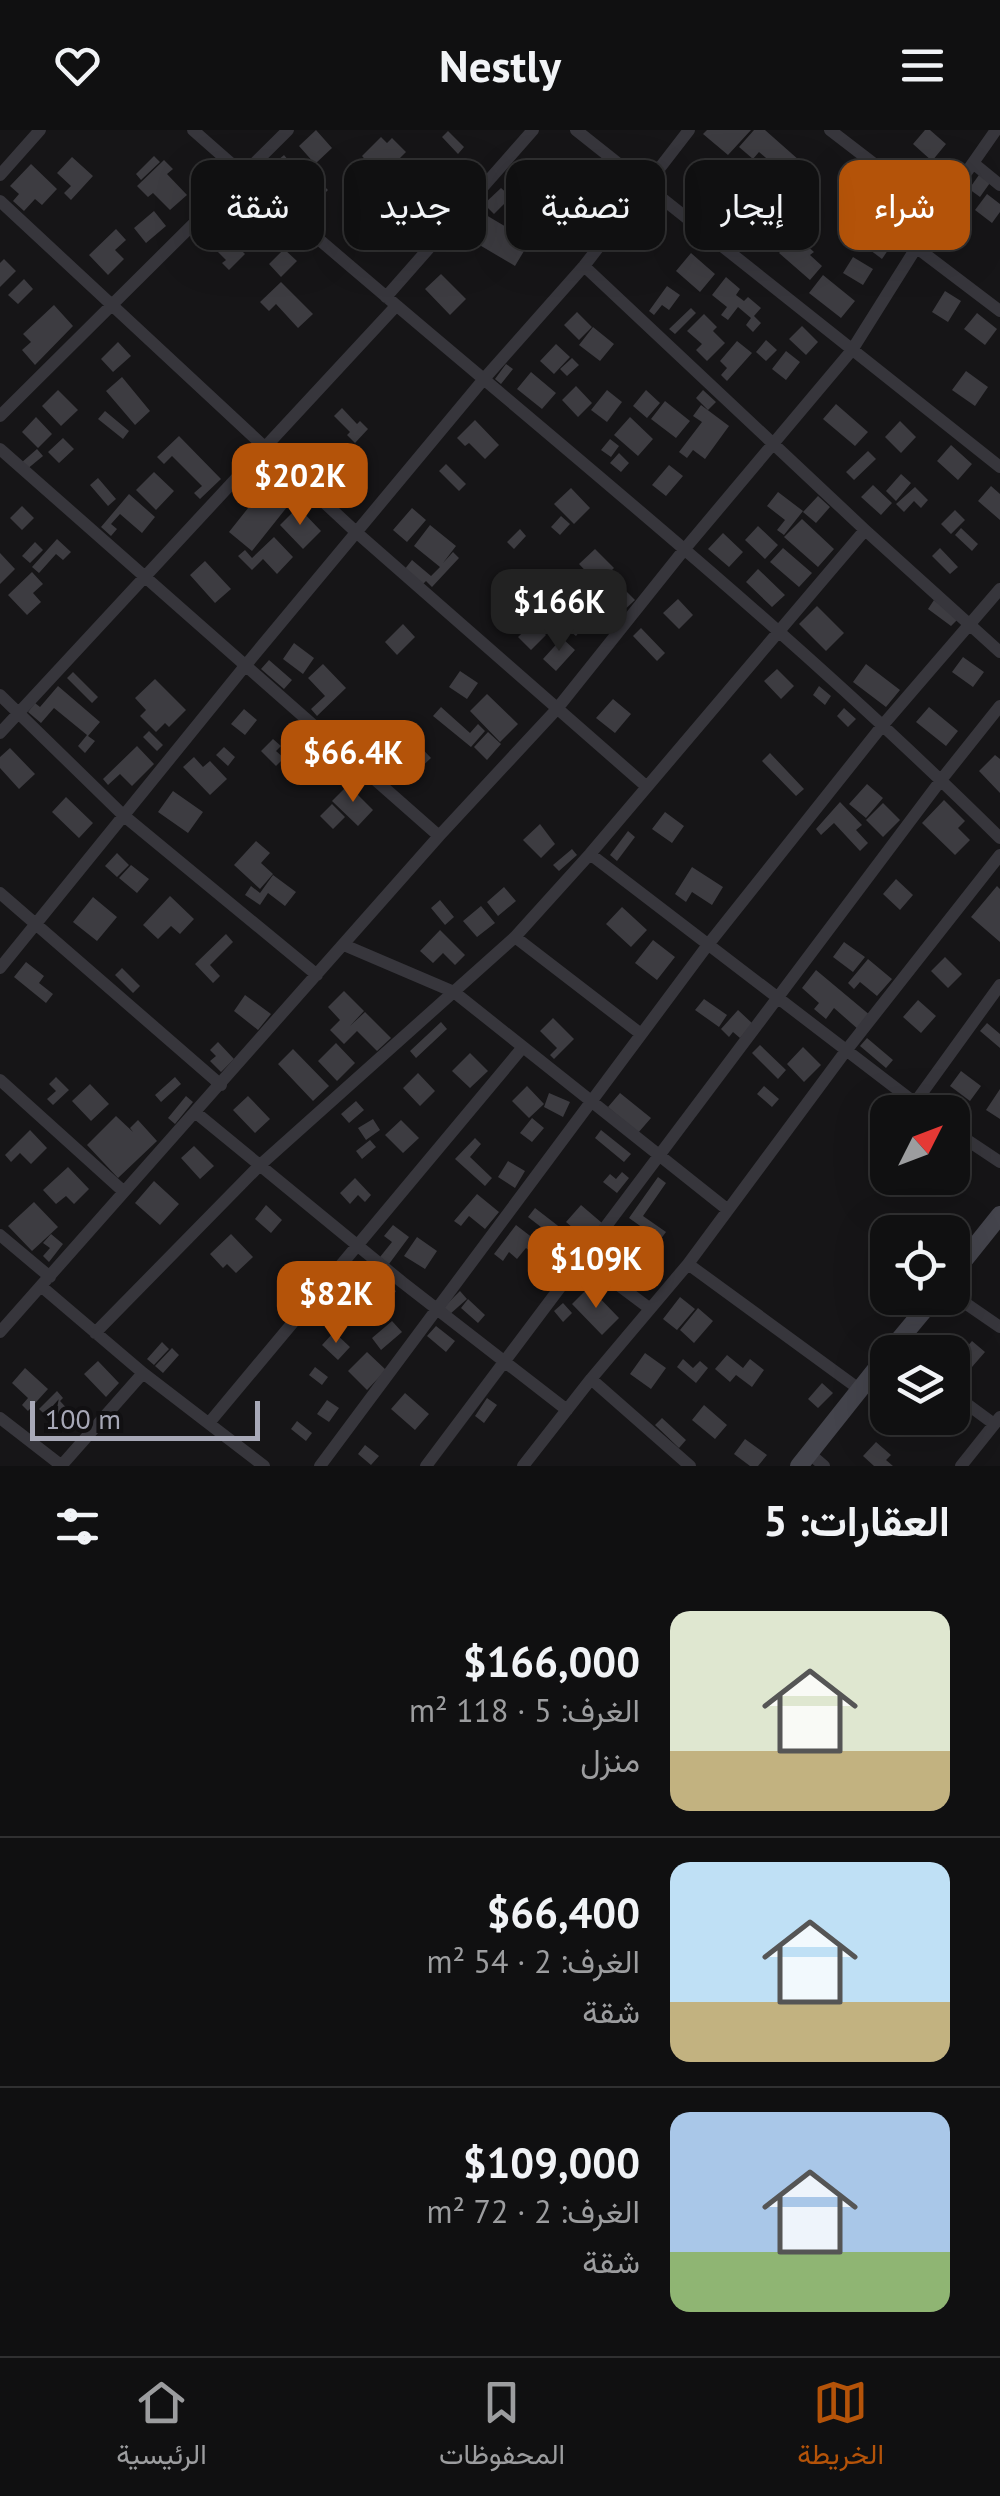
<!DOCTYPE html>
<html lang="ar">
<meta charset="utf-8">
<style>
body{margin:0;font-family:"PT Sans",Vazirmatn,sans-serif;background:#1e1e1f;color:#f1f3f6;direction:rtl;height:100vh;display:flex;flex-direction:column;font-size:38px;white-space:nowrap}
*{box-sizing:border-box;margin:0}
p{font-size:32px;color:#9c9d9f}
.icon{flex:none;width:55px;height:55px;fill:none;stroke:currentColor;stroke-width:2;stroke-linecap:round;stroke-linejoin:round}
.map{position:relative;height:1336px;overflow:hidden;direction:ltr}
.panel{display:flex;flex-direction:column;background:#101011;flex:1}
.panel>*{flex:none}
.hud{position:absolute;left:30px;top:30px;width:940px;height:90px;direction:rtl;display:flex;gap:20px}
.needle{width:65px;rotate:48deg}
.fabs{position:absolute;left:870px;top:965px;display:grid;gap:20px}
.fabs a{display:grid;place-items:center;width:100px;height:100px;border-radius:20px;background:#101011;box-shadow:0 10px 40px #0002,0 0 0 2px #303031;font-size:50px}
.scale{position:absolute;left:30px;bottom:25px;width:230px;box-sizing:border-box;padding-left:10px;border:5px solid #a7a8b7;border-top:0;font-size:28px;line-height:35px;white-space:nowrap;color:#a7a8b7;-webkit-text-stroke:8px #111012;paint-order:stroke}
.price{position:absolute;translate:-50% -85px;padding:0 22px;border-radius:20px;background:#b45309;color:#fff;font-size:32px;line-height:65px;filter:drop-shadow(0 2px 5px #0008)}
.price::after{content:'';position:absolute;left:50%;top:60px;width:30px;height:22px;margin-left:-15px;background:inherit;clip-path:polygon(0 0,100% 0,50% 100%)}
.price.active{background:#222;color:#fff}
ul{padding:0;list-style:none}
li{display:flex;align-items:center;gap:30px;height:250px;padding:0 50px}
li+li{border-top:2px solid #303031}
li span{display:grid;place-items:center;flex:none;width:280px;height:200px;border-radius:20px;color:#555}
li>.icon{margin-inline-start:auto}
span .icon{width:120px;height:120px;fill:#fffc;stroke-width:1}
li b{font-size:42px}
h2{display:flex;justify-content:space-between;align-items:center;height:120px;padding:0 50px;font-size:42px}
.chip{padding:0 35px;border-radius:20px;background:#101011;box-shadow:0 10px 40px #0002,0 0 0 2px #303031;font-size:35px;line-height:90px}
.chip.active{background:#b45309;color:#fff}
header{display:flex;justify-content:space-between;align-items:center;height:130px;padding:0 50px;background:#101011;font-size:45px;font-weight:600}
.dock{display:flex;justify-content:space-around;align-items:center;height:140px;border-top:2px solid #303031;background:#101011;font-size:28px;color:#9c9d9f}
.dock a{display:grid;justify-items:center;gap:5px}
.dock .active{color:#b45309}
.map>svg:first-child{display:block}
.building{fill:#3d3c41}
.lines{fill:none;stroke-linecap:round;stroke-linejoin:round}
.street{stroke:#37363c;stroke-width:12}
.secondary{stroke:#44444c;stroke-width:18}
</style>
<header><svg class="icon" aria-label="menu" viewBox="0 0 24 24"><path d="M4 6h16M4 12h16M4 18h16"/></svg>Nestly<svg class="icon" aria-label="heart" viewBox="0 0 24 24"><path d="M12 20l-8-8c-3-5 5-10 8-4 3-6 11-1 8 4z"/></svg></header>
<div class="map">
<svg width="1000" height="1336" viewBox="0 0 1000 1336">
<rect width="100%" height="100%" fill="#161517"/>
<!-- building -->
<path class="building" d="M316,0l16,18 -17,16 -16,-18z
M707,0h44l-23,25 -25,-21z
M754,0h11l43,38 -13,15 -36,-31 -6,7 -14,-12z
M925,0h5l16,14 -14,17 -19,-17z
M448,1l16,16 -6,7 -16,-17z
M381,7l6,6 5,-5 14,14 -25,25 -19,-21z
M284,25l14,17 -13,11 -14,-17z
M154,26l6,6 -19,18 -5,-6z
M72,27l21,19 -22,24 -7,-7 7,-7 -14,-13z
M164,30l9,9 -6,5 20,21 -17,15 -17,-17 -5,4 -11,-11z
M216,32l15,14 -17,17 -14,-14z
M422,32l16,15 -12,14 -17,-15z
M31,34l26,25 -15,16 -7,-6 -11,12 -11,-10 6,-7 -9,-8z
M534,38l23,21 10,-14 7,5 -13,17 -7,-5 -12,13 -14,-14 5,-6 -9,-7z
M981,42l11,8 -12,17 -11,-8z
M322,54l6,6 -24,24 -6,-6z
M433,56l16,17 -16,15 -16,-16z
M501,58l10,9 -17,17 -10,-10z
M373,64l40,36 -14,15 -40,-36z
M987,64l13,10v8l-8,11 -17,-13z
M528,70l12,13 -19,19 -13,-12z
M857,76l23,15 -12,18 -23,-15z
M912,76l14,10 -6,8 -14,-10z
M247,78l29,29 -13,14 -30,-30z
M154,81l12,15 -20,17 -12,-15z
M481,82l49,29 -15,25 -49,-29z
M884,93l15,11 -17,25 -16,-12z
M116,99l10,11 -11,10 9,9 -16,16 -19,-20z
M222,101l23,23 -16,16 -7,-7 4,-3 -17,-17z
M795,105l19,17 -4,3 12,11 -12,14 -31,-27z
M284,119l13,12 -16,16 -12,-13z
M691,123l24,21 -15,18 -24,-21z
M853,127l20,12 -10,16 -20,-12z
M4,129l12,12 -16,16v-24z
M441,144l25,25 -16,16 -25,-26z
M823,145l32,26 -14,17 -32,-25z
M726,147l14,12 -4,6 8,6 4,-4 13,11 -7,8 7,7 -8,9 -7,-7 5,-7 -13,-11 -10,13 -7,-5 6,-8 -15,-12z
M24,149l9,10 -15,15 -10,-9z
M281,152l32,32 -15,14 -22,-24 -7,7 -9,-9z
M667,156l13,9 -11,15 -7,-5 -8,10 -5,-4z
M945,161l16,10 -13,21 -16,-10z
M54,175l19,21 -38,39 -13,-15 9,-8 -8,-8z
M691,178l5,5 -21,21 -6,-5z
M577,182l15,15 -13,13 -15,-15z
M977,183l20,16 -12,16 -21,-16z
M704,184l13,13 -4,4 12,12 -18,18 -11,-11 6,-6 -15,-13z
M802,196l16,16 -12,13 -17,-16z
M593,197l21,17 -14,17 -21,-16z
M766,210l11,10 -11,11 -10,-9z
M737,211l15,12 -25,28 -6,-6 6,-7 -7,-7z
M118,212l13,14 -18,16 -12,-13z
M556,214l14,13 -16,17 -14,-13z
M786,221l14,11 -14,18 -14,-11z
M572,228l7,7 -12,11 -7,-7z
M506,234l7,5 -12,15 -6,-5z
M966,241l22,16 -13,19 -23,-16z
M531,242l25,21 -14,16 -25,-20z
M122,247l28,34 -15,14 -29,-34z
M576,256l16,17 -14,14 -16,-17z
M58,260l20,20 -17,16 -19,-20z
M607,260l15,12 -15,20 -16,-12z
M646,260l14,13 -13,15 -14,-12z
M703,260l13,12 -8,8 -12,-12z
M665,271l25,20 -14,17 -25,-19z
M836,274l32,28 -13,14 -32,-27z
M701,275l28,21 -24,33 -12,-9 -6,8 -8,-6 23,-30 -9,-6z
M342,278l15,16 3,-3 8,8 -13,14 -8,-8 3,-3 -16,-16z
M105,281l24,20 -6,8 -25,-20z
M36,287l16,17 -14,14 -16,-16z
M630,287l23,22 -15,17 -24,-21z
M475,290l24,25 -14,14 -16,-16 -4,3 -8,-8z
M900,291l16,16 -15,16 -16,-16z
M179,306l42,43 -21,20 -6,-6 8,-7 -30,-30 -8,8 -7,-7z
M63,308l11,11 -15,14 -11,-11z
M610,309l9,7 -8,11 -10,-7z
M951,315l21,19 -14,16 -21,-19z
M37,319l6,7 -17,14 -5,-7z
M341,320l15,15 -16,16 -9,-8 -11,11 -7,-7z
M868,321l8,8 -22,21 -8,-8z
M619,323l10,10 -8,9 -11,-9z
M446,334l20,20 -7,7 -20,-20z
M669,335l14,11 -17,20 -14,-11z
M154,342l20,19 -18,19 -20,-20z
M901,344l10,9 -15,18 -10,-10z
M98,348l18,21 -8,7 -18,-21z
M268,353l23,19 -39,49 -23,-19z
M873,355l19,18 -11,12 -20,-18z
M991,356l9,8v26l-22,-19z
M915,357l13,13 -7,8 -7,-7 -10,11 -8,-8z
M571,358l19,20 -16,16 -20,-20z
M778,362l25,19 -19,24 -7,-5 8,-10 -18,-14z
M129,364l26,23 -13,16 -22,-19 -9,10 6,5 -6,7 -10,-9z
M818,366l12,11 -14,16 -13,-11z
M22,376l12,12 -12,12 -12,-12z
M298,377l23,24 -18,18 -23,-24z
M412,378l14,12 -19,22 -14,-12z
M955,380l10,10 -14,14 -10,-10z
M561,386l9,8 -10,11 -9,-8z
M802,389l32,30 -16,18 -34,-30z
M430,395l26,21 -13,17 10,-11 6,6 -27,29 -6,-6 -4,4 -18,-15 8,-10 19,16 9,-9 -26,-21z
M758,396l20,19 -13,14 -20,-19z
M961,398l17,16 -6,7 -17,-16z
M520,399l6,7 -12,13 -7,-7z
M723,403l20,19 -14,15 -21,-18z
M274,407l19,20 -16,17 -14,-15 -11,11 -14,-14 7,-6 7,8z
M57,409l14,13 -8,8 -7,-6 -17,19 -7,-6z
M35,412l8,8 -13,13 -8,-7z
M783,418l29,25 -13,14 -29,-25z
M940,418l18,19 -8,7 -18,-18z
M595,419l19,19 -16,16 -19,-20z
M0,423l15,16 -15,15z
M205,431l26,28 -16,14 -25,-28z
M758,439l27,26 -13,12 -26,-25z
M32,442l11,12 -10,9 8,9 -14,13 -19,-20z
M616,451l19,19 -16,15 -19,-19z
M548,460l6,6 6,-5 6,5 -17,18 -12,-11z
M570,467l24,16 -18,23 -22,-18z
M678,469l15,16 -14,14 -16,-16z
M934,470l24,19 -7,7 -23,-17z
M817,476l27,27 -18,18 -27,-27z
M534,492l12,13 -15,15 -13,-13z
M403,494l12,13 -18,18 -12,-13z
M641,498l24,25 -8,8 -24,-25z
M562,508l13,12 -19,21 -13,-12z
M294,513l20,15 -11,16 -20,-15z
M963,527l21,15 -11,15 -21,-15z
M269,530l23,20 -8,9 -23,-20z
M323,534l23,24 -29,28 -6,-7 14,-13 -17,-18z
M866,534l34,26 -14,17 -33,-25z
M777,539l17,17 -13,13 -17,-18z
M460,541l18,12 -11,16 -18,-12z
M73,542l25,25 -6,6 -25,-25z
M155,549l31,31 -17,17 -4,-4 -9,9 -16,-16 6,-6 -11,-12z
M58,556l42,36 -12,14 7,5 -10,12 -7,-7 9,-11 -33,-27 -13,15 -13,-11 7,-9 5,4z
M819,556l12,10 -6,9 -12,-10z
M487,564l31,30 -18,18 -30,-31z
M613,569l18,15 -16,19 -19,-15z
M441,577l29,26 8,-9 7,7 -14,16 -38,-31z
M929,577l29,24 -12,15 -30,-24z
M844,578l12,11 -8,8 -11,-11z
M244,579l13,11 -12,15 -14,-11z
M149,601l14,14 -6,6 -14,-14z
M488,602l13,12 -14,16 -13,-13z
M402,605l7,6 3,-3 19,20 -15,14 -18,-20 -17,17 -6,-6z
M273,609l8,7 -5,5 8,7 -8,8 -15,-15z
M137,616l17,18 -22,22 -12,-12 -12,11 -5,-6z
M224,617l11,10 -7,9 -12,-11z
M10,618l25,26 -16,15 -19,-21v-11z
M770,623l34,36 -8,7 -34,-35z
M995,625l5,4v34l-21,-22z
M194,627l9,10 7,-6 17,18 -17,16 -27,-28z
M296,629l9,6 -11,16 -9,-6z
M867,654l16,14 -17,20 -17,-14z
M348,655l25,25 -15,16 -26,-25z
M173,661l30,21 -15,21 -30,-21z
M66,667l27,26 -14,15 -27,-26z
M944,670l21,21 -7,7 12,12 -15,15 -33,-32z
M840,672l22,23 -6,5 12,13 -8,8 -26,-28 -13,12 -5,-6z
M883,673l17,17 -17,17 -17,-17z
M332,674l13,13 -12,12 -13,-13z
M665,682l19,14 -12,17 -20,-14z
M540,694l15,20 -14,14 -18,-18z
M628,701l7,6 -18,24 -7,-6z
M256,711l14,12 -9,10 12,11 -13,15 -26,-24z
M572,719l5,6 -18,16 -6,-6z
M117,723l12,12 -12,12 -12,-11z
M131,735l18,14 -12,14 -18,-15z
M692,737l31,20 -11,18 -20,-13 -6,10 -11,-8z
M273,745l23,17 -11,14 -17,-13 -8,12 -15,-10 6,-9 9,7z
M896,749l17,16 -13,15 -17,-16z
M997,756l3,3v53l-29,-25z
M504,757l12,14 -18,15 -11,-14z
M170,766l24,23 -14,15 -9,-8 -13,13 -15,-14z
M93,767l24,20 -20,24 -24,-19z
M440,770l14,17 -9,8 -14,-17z
M481,776l14,17 -18,14 -14,-16z
M622,777l25,23 -16,17 -25,-23z
M440,800l25,25 -10,10 -12,-12 -10,10 -13,-12z
M226,804l7,8 -23,23 10,11 -7,7 -18,-19z
M653,810l22,17 -18,23 -22,-17z
M844,812l21,15 -12,15 -20,-15z
M945,827l17,17 -14,14 -17,-17z
M868,829l24,20 -15,17 -17,-14 -6,7 -6,-6z
M26,832l18,14 -5,7 14,11 -7,9 -32,-26z
M122,838l18,18 -7,7 -18,-18z
M816,840l55,46 -12,14 -25,-22 -8,11 -12,-10 5,-6 -17,-15z
M344,861l20,20 -14,15 15,-14 26,26 -14,13 -20,-20 -13,13 -14,-14 10,-10 -12,-13z
M245,865l26,19 -13,16 -24,-19z
M704,869l23,16 -8,12 -24,-17z
M918,870l18,16 -15,17 -18,-16z
M738,880l15,14 -13,14 -7,-6 -4,5 -8,-8z
M553,888l21,21 -20,20 -4,-4 7,-7 -17,-17z
M441,892l6,7 -31,29 -6,-7z
M987,893l13,11v14l-20,-17z
M867,908l26,22 -7,8 -26,-22z
M218,912l16,17 -13,13 -11,-11 6,-5 -6,-6z
M336,913l19,20 -18,18 -19,-20z
M760,915l26,25 -8,9 -26,-26z
M803,917l18,18 -17,17 -17,-18z
M293,919l36,37 -16,15 -35,-37z
M470,923l18,18 -18,17 -18,-17z
M961,941l20,15 -11,15 -20,-15z
M418,943l17,18 -15,15 -17,-18z
M56,947l13,13 -16,15 -6,-6 9,-8 -7,-7z
M175,947l6,7 -20,18 -6,-7z
M90,954l19,20 -18,17 -19,-20z
M527,956l17,18 -15,14 -17,-17z
M764,956l15,13 -7,8 -15,-13z
M1000,959v30l-14,-9z
M549,963l21,9 -7,15 -19,-10z
M620,963l31,25 -13,15 -30,-26z
M186,966l7,6 -18,22 -7,-6z
M248,966l22,23 -15,14 -22,-23z
M356,971l8,9 -15,13 -8,-9z
M116,986l17,16 -3,-4 8,-8 19,21 -39,37 -31,-33z
M532,988l12,10 -12,14 -12,-9z
M373,989l7,11 -14,10 -8,-12z
M401,990l18,18 -16,15 -18,-18z
M30,1000l17,18 -16,16 -11,-11 -9,9 -6,-7z
M601,1000l30,24 -7,8 -29,-24z
M475,1008l6,6 -11,13 22,21 -7,8 -30,-27z
M370,1010l6,7 -14,12 -6,-8z
M194,1016l20,20 -14,13 -19,-21z
M508,1031l17,10 -10,17 -17,-11z
M68,1037l21,22 -15,15 -8,-8 -10,8 -13,-14z
M622,1042l7,6 -12,15 -14,-11 7,-8 6,5z
M658,1047l8,6 -23,33 23,16 -6,8 -31,-22z
M355,1048l16,17 -6,7 -7,-7 -8,9 -10,-11z
M154,1051l25,23 -19,21 -25,-22z
M477,1064l22,18 -14,17 -16,-13 -8,10 -7,-5z
M34,1072l24,25 -26,24 -24,-25z
M266,1075l16,15 -11,13 -16,-14z
M581,1075l21,18 -15,17 -21,-18z
M535,1078l31,24 -7,9 -31,-24z
M393,1095l16,12 -20,27 -9,-7 12,-15 -8,-6z
M516,1095l39,30 -7,10 -22,-17 -9,11 -8,-7 -6,9 -9,-7z
M51,1104l12,10 -14,18 -6,-6 7,-8 -7,-5z
M231,1104l22,23 -17,16 -9,-9 -4,4 -13,-14z
M417,1107l20,14 -12,18 -21,-13z
M384,1152l12,9 -6,8 -12,-9z
M589,1157l30,31 -17,17 -30,-31z
M460,1161l7,8 -18,16 -6,-7z
M680,1167l15,12 -18,21 -14,-11z
M468,1169l17,16 -7,8 -17,-15z
M563,1173l9,10 -9,9 -9,-11z
M698,1178l15,13 -19,22 -14,-13z
M392,1191l10,11 -21,18 -9,-12z
M436,1196l19,15 -9,11 -19,-16z
M334,1202l16,15 -12,13 -16,-15z
M972,1211l13,11 -13,15 -13,-11z
M162,1212l7,7 -15,16 -7,-6z
M172,1218l7,7 -16,18 -8,-7z
M367,1222l19,18 -19,20 -19,-19z
M645,1223l21,15 -15,21 -21,-15z
M727,1225l16,13 7,-9 14,11 -12,17 -16,-12 -6,7 -15,-13z
M683,1229l10,9 7,-7 8,7 -12,15 -19,-16z
M98,1231l21,22 -13,14 -22,-23z
M315,1237l13,10 -6,8 -13,-10z
M25,1238l23,21 -20,22 -6,-6 6,-7 -16,-15z
M822,1253l11,10 -15,15 -10,-9z
M57,1261l6,7 -3,3 13,14 -13,14 -21,-20z
M405,1263l24,21 -14,16 -24,-21z
M487,1268l10,7 -13,18 -9,-7z
M327,1270l12,8 -10,14 -12,-8z
M704,1275l23,20 -12,14 -23,-19z
M662,1288l24,22 -7,8 -24,-23z
M898,1288h36l-14,17z
M297,1291l15,12 -6,8 -15,-12z
M745,1309l22,16 -9,11h-8l-16,-12z
M876,1312l15,13 -5,5 7,6h-19l-11,-10z
M365,1315l14,11 -8,9 -13,-11z"/>
<g class="lines">
<!-- street -->
<path class="street" d="M193,0c267,237 553,456 807,708
M576,0l424,337
M830,0l108,83
M973,33l27,22
M0,45l40,-45
M0,71l356,331 291,255
M917,118l83,63
M584,136l281,264 135,122
M386,167l147,-167
M0,286l288,-286
M0,319l439,387
M0,565l123,120 194,160
M0,603l396,-427
M590,724l337,258
M0,763l221,192
M515,807l126,97
M344,815l110,47 274,218
M0,838l245,-302 238,-286 101,-114 105,-136
M0,950l123,111
M914,974l86,-119
M195,982l207,170 165,128
M952,1000l48,32
M0,1105l50,42
M581,1127l68,51
M688,1134l171,125
M42,1157l101,86 121,93
M952,1164l48,33
M0,1202l439,-496 117,-126 127,-159 169,-201 86,-137 58,-83
M95,1203l164,-167 256,-229 75,-83 275,-324
M591,1249l99,87
M952,1263l42,31
M0,1288l62,48
M209,1293l314,-376
M809,1323l15,13
M61,1336l82,-93
M320,1336l387,-520 175,-220 118,-137
M426,1336l515,-686 59,-74
M523,1336l68,-87 97,-115 157,-212 155,-197
M961,1336l39,-49"/>
<!-- secondary -->
<path class="secondary" d="M952,1145l48,-60
M889,1222l45,-54
M799,1336l89,-112"/>
</g>
</svg>
<div class="fabs">
<a><svg class="needle" viewBox="-14 -14 28 28"><path d="M0-13l5 13h-10z" fill="#e53935"/><path d="M0 13l5-13h-10z" fill="#9c9d9f"/></svg></a>
<a><svg class="icon" aria-label="locate" viewBox="0 0 24 24"><circle cx="12" cy="12" r="6"/><path d="M12 2v4M12 18v4M2 12h4M18 12h4"/></svg></a>
<a><svg class="icon" aria-label="layers" viewBox="0 0 24 24"><path d="M12 4l9 5-9 5-9-5zM3 14l9 5 9-5"/></svg></a>
</div>
<div class="scale">100 m</div>
<b class="price" style="left:300px;top:398px">$202K</b>
<b class="price active" style="left:559px;top:524px">$166K</b>
<b class="price" style="left:353px;top:675px">$66.4K</b>
<b class="price" style="left:596px;top:1181px">$109K</b>
<b class="price" style="left:336px;top:1216px">$82K</b>
<div class="hud">
<a class="chip active">شراء</a>
<a class="chip">إيجار</a>
<a class="chip">تصفية</a>
<a class="chip">جديد</a>
<a class="chip">شقة</a>
</div>
</div>
<section class="panel">
<h2>العقارات: 5<svg class="icon" aria-label="filters" viewBox="0 0 24 24"><path d="M4 7h16M4 17h16"/><circle cx="9" cy="7" r="2"/><circle cx="15" cy="17" r="2"/></svg></h2>
<ul>
<li><span style="background:linear-gradient(#dfe7d0 70%,#c2b280 0)"><svg class="icon" aria-label="home" viewBox="0 0 24 24"><path d="M3 11l9-7 9 7M6 9v11h12V9"/></svg></span><div><b>$166,000</b><p>الغرف: 5 · 118 m²</p><p>منزل</p></div></li>
<li><span style="background:linear-gradient(#bfe0f5 70%,#c2b280 0)"><svg class="icon" aria-label="home" viewBox="0 0 24 24"><path d="M3 11l9-7 9 7M6 9v11h12V9"/></svg></span><div><b>$66,400</b><p>الغرف: 2 · 54 m²</p><p>شقة</p></div></li>
<li><span style="background:linear-gradient(#a9c7e8 70%,#8fb573 0)"><svg class="icon" aria-label="home" viewBox="0 0 24 24"><path d="M3 11l9-7 9 7M6 9v11h12V9"/></svg></span><div><b>$109,000</b><p>الغرف: 2 · 72 m²</p><p>شقة</p></div></li>
</ul>
</section>
<nav class="dock">
<a class="active"><svg class="icon" aria-label="map" viewBox="0 0 24 24"><path d="M3 6l6-2 6 2 6-2v14l-6 2-6-2-6 2zM9 4v14M15 6v14"/></svg>الخريطة</a>
<a><svg class="icon" aria-label="saved" viewBox="0 0 24 24"><path d="M7 4h10v16l-5-4-5 4z"/></svg>المحفوظات</a>
<a><svg class="icon" aria-label="home" viewBox="0 0 24 24"><path d="M3 11l9-7 9 7M6 9v11h12V9"/></svg>الرئيسية</a>
</nav>
